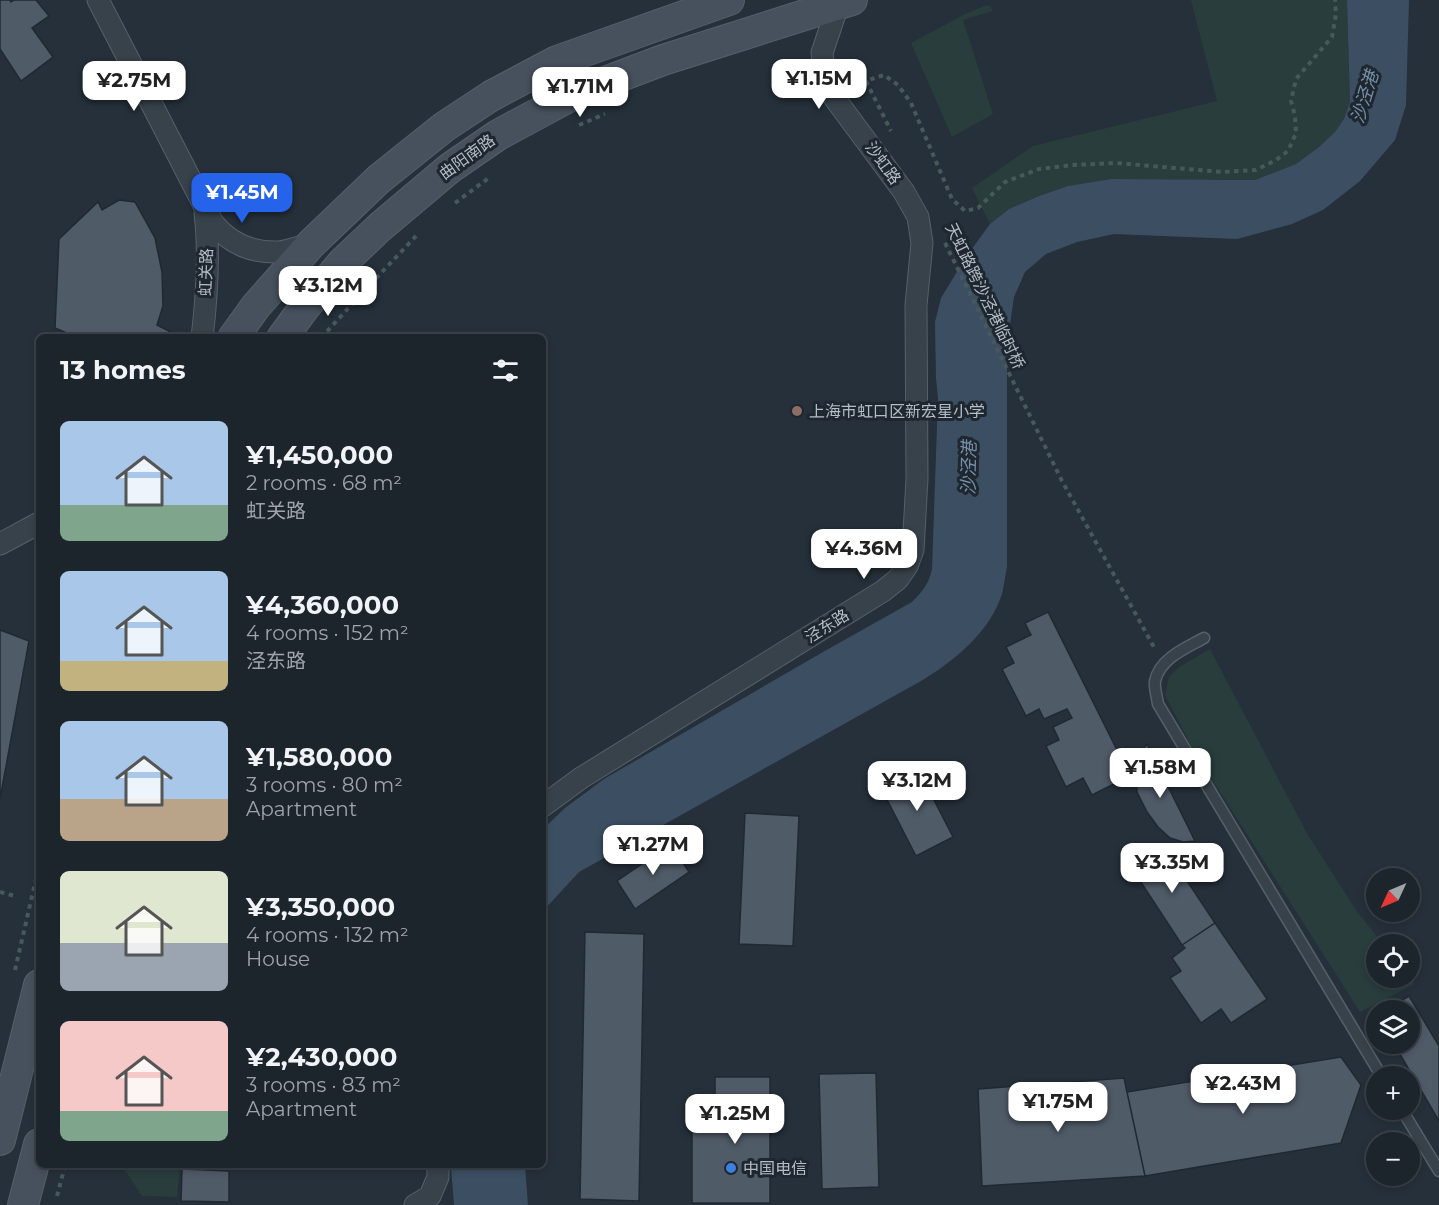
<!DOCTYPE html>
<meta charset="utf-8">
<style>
body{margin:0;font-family:Montserrat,"Noto Sans SC",sans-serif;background:#252c34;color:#f1f3f6;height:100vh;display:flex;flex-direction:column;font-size:22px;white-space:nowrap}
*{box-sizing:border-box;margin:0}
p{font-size:20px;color:#a0a4a9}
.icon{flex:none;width:33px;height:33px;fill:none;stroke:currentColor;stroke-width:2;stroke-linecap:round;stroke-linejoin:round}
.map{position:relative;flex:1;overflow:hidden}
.details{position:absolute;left:36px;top:334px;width:510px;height:834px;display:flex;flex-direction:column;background:#1c242c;border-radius:9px;box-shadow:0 3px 9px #0003,0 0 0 2px #3a4148}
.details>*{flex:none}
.needle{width:39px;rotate:226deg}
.controls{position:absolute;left:1366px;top:868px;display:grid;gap:12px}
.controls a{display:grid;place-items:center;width:54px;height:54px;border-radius:50%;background:#1c242c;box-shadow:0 3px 9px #0003,0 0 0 2px #3a4148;font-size:30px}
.price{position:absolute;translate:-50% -51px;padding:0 14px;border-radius:12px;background:#fff;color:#222;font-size:20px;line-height:39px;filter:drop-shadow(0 2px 3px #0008)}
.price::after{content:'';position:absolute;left:50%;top:36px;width:18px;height:14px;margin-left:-9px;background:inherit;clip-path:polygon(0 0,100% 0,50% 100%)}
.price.on{background:#2563eb;color:#fff}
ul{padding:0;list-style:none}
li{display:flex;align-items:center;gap:18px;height:150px;padding:0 24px}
li span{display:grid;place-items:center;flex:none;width:168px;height:120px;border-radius:9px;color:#555}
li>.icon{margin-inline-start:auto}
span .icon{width:72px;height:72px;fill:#fffc;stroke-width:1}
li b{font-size:26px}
h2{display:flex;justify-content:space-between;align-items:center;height:72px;padding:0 24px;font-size:26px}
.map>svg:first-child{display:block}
.green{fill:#283d3c}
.water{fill:#3c4f62}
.building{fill:#505b68;stroke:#202932;stroke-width:1.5}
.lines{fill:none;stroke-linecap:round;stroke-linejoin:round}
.lane-casing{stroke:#576069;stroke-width:13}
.street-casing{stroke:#576069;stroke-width:23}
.secondary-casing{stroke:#576069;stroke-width:32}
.path{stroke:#47595a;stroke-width:4;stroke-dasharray:4.5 4.5;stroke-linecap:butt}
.lane{stroke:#38424b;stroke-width:10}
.street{stroke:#38424b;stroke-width:21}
.secondary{stroke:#47515d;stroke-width:30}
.education-dot{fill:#8d6e63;stroke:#1e2730;stroke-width:2}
.shop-dot{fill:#3f7fe0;stroke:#1e2730;stroke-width:2}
.labels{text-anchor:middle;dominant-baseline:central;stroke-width:6;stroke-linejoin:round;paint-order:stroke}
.street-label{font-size:16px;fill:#b4bdc6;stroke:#1e2730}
.poi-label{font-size:16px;fill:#b4bdc6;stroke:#1e2730;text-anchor:start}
.water-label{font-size:18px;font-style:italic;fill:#7790a7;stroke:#1e2730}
</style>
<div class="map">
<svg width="1439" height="1205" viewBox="0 0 1439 1205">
<rect width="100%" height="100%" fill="#25303a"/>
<!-- green -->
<path class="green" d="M1191,0h156l3,102 -6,18 -9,12 -16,15 -23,17 -41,16 -144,-1 -43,7 -29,10 -30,13 -19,15 -18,-36 61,-42 184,-45z
M984,6h6l3,5 -30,9 30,94 -41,23 -41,-94 54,-29z
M1210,649l98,186 50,78 26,32h-7v33h33l5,6 -55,28 -166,-261 -29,-56 4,-18 10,-10z
M122,1166h58l-3,31 -35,-1z"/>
<!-- water -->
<path class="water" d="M1347,0h62l-3,105 -11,35 -35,41 -37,29 -31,14 -55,15 -123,-5 -37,8 -31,12 -21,18 -11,25 -7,48v222c-2,9 -3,19 -5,27 -12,38 -49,68 -81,87l-342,191 -36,39v-82l22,-21 39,-29 219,-127 89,-50c11,-11 17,-19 20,-33l6,-171 -2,-20 -1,-56 6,-24 25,-41 24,-33 19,-15 30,-13 29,-10 43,-7 144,1 41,-16 23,-17 16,-15 9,-13 6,-17z
M451,1166h74l3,39h-74z"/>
<!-- building -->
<path class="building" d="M0,0h10l1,2 3,-2h22l13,16 -17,12 21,29 -32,24 -21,-32z
M119,200l16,2 20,36 7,34 1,34 -6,19 12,6 -2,7h-89l-23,-10 4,-89 39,-37 4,8z
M1048,612l82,164 -38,19 -9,-17 -17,9 -20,-41 13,-6 -6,-13 19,-9 -5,-9 -23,10 -5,-10 -13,7 -24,-47 12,-6 -8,-16 25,-12 -6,-12z
M0,630l29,11 -29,158z
M1147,744l48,97 -12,1 -13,-4 -12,-11 -11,-15 -10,-20 -1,-22 2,-14z
M917,767l36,70 -37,19 -36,-70z
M745,813l54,3 -6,130 -54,-2z
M1162,843l53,80 -33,22 -53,-81z
M671,844l18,28 -54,37 -18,-28z
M1215,923l52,76 -36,24 -10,-14 -20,14 -31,-45 11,-7 -9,-13 13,-10 -3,-3z
M585,932l59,2 -5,267 -59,-2z
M1409,996l30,50v75l-45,-77h16v-33h-27z
M1341,1057l20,28 -20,58 -196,33 -18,-84z
M876,1073l3,114 -57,2 -3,-115z
M715,1077h55v126h-78v-71h23z
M1124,1078l21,98 -163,10 -4,-97z
M182,1169l47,2v31l-48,-1z"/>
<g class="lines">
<!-- lane casing -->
<g class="lane-casing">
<path id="lane" d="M1204,638c-18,10 -44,20 -49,43 -1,6 2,16 3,23l224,373
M1402,1110l37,61"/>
</g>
<!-- street casing -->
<g class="street-casing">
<path id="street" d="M98,0l115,223c17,21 39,30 66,29 10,-1 22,-6 32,-8
M202,338c5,-42 8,-84 3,-125
M0,544l39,-21
M543,806l38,-28 302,-187 15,-12 9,-13 6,-16 4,-71 -1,-174 6,-62 -4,-26 -14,-25 -74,-100 -6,-21 -2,-18 16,-48 -1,-5
M415,1205l15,-9 8,-19v-11"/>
</g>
<!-- secondary casing -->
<g class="secondary-casing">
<path id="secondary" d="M233,338l23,-32 55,-62 68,-65 65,-52 47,-31 66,-35 172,-61
M282,338l22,-30 39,-46 37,-35 70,-59 48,-33 78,-42 87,-33 189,-60
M0,1140l39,-155
M23,1205l16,-61"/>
</g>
<!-- path -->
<path class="path" d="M866,81l25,50
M853,85l31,-10 14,10 13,18 41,96 13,12 13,-3 27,-26 34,-13 34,-4 43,-2 107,9 33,-2 20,-10 12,-9 8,-18 -1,-17 -4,-15 5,-22 36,-42 4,-23 -1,-14
M579,125l26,-11
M455,203l35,-26
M945,243l117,238 93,168
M321,338l43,-47 53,-56
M0,892l15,4
M15,970l24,-104
M57,1196l8,-30"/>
<!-- lane -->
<use href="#lane" class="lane"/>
<!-- street -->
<use href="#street" class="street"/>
<!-- secondary -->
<use href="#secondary" class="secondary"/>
</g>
<!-- markers -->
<circle class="education-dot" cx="797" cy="411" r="6"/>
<circle class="shop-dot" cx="731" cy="1168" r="6"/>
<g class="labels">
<!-- street labels -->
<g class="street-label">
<text transform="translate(467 157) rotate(-36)">曲阳南路</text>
<text transform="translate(883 163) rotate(54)">沙虹路</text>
<text transform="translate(206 272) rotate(-88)">虹关路</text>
<text transform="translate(985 296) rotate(64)">天虹路跨沙泾港临时桥</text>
<text transform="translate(827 626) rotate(-32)">泾东路</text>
</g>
<!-- poi labels -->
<g class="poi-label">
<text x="809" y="411">上海市虹口区新宏星小学</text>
<text x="743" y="1168">中国电信</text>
</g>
<!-- water labels -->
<g class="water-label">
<text transform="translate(1365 97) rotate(-73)">沙泾港</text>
<text transform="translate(969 468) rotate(-89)">沙泾港</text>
</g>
</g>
</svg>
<div class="controls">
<a><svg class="needle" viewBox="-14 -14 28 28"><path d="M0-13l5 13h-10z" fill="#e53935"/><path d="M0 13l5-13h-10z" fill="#a0a4a9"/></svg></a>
<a><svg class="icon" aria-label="locate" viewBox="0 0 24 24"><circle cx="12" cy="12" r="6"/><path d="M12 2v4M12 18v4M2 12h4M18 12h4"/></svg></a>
<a><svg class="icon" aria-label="layers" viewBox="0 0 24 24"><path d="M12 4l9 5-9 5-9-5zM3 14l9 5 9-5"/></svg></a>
<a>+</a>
<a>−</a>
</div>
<b class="price" style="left:819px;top:110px">¥1.15M</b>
<b class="price" style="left:134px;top:112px">¥2.75M</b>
<b class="price" style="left:580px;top:118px">¥1.71M</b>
<b class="price on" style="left:242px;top:224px">¥1.45M</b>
<b class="price" style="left:328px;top:317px">¥3.12M</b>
<b class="price" style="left:864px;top:580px">¥4.36M</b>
<b class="price" style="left:1160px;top:799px">¥1.58M</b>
<b class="price" style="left:917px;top:812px">¥3.12M</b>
<b class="price" style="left:653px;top:876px">¥1.27M</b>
<b class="price" style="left:1172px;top:894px">¥3.35M</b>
<b class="price" style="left:1243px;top:1115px">¥2.43M</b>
<b class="price" style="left:1058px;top:1133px">¥1.75M</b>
<b class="price" style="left:735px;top:1145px">¥1.25M</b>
<section class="details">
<h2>13 homes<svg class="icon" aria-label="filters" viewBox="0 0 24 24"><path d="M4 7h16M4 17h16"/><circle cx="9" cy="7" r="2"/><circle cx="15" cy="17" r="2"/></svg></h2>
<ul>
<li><span style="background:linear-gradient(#a9c7e8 70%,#7fa58c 0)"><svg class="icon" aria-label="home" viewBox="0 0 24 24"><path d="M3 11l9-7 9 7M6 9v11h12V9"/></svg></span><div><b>¥1,450,000</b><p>2 rooms · 68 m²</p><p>虹关路</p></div></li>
<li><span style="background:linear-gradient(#a9c7e8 75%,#c2b280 0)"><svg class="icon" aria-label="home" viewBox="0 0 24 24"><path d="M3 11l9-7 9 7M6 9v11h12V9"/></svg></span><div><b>¥4,360,000</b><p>4 rooms · 152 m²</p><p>泾东路</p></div></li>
<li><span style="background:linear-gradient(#a9c7e8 65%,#b9a48a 0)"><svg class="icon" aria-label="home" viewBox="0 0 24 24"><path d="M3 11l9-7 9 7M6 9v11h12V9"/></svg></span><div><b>¥1,580,000</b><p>3 rooms · 80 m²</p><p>Apartment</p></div></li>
<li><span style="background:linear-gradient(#dfe7d0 60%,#9aa5b1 0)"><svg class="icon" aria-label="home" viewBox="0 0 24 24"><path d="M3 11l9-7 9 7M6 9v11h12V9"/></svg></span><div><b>¥3,350,000</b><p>4 rooms · 132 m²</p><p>House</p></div></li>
<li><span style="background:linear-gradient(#f6c9c9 75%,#7fa58c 0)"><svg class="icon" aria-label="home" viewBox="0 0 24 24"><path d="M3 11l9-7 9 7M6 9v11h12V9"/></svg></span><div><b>¥2,430,000</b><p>3 rooms · 83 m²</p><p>Apartment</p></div></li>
</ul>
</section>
</div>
